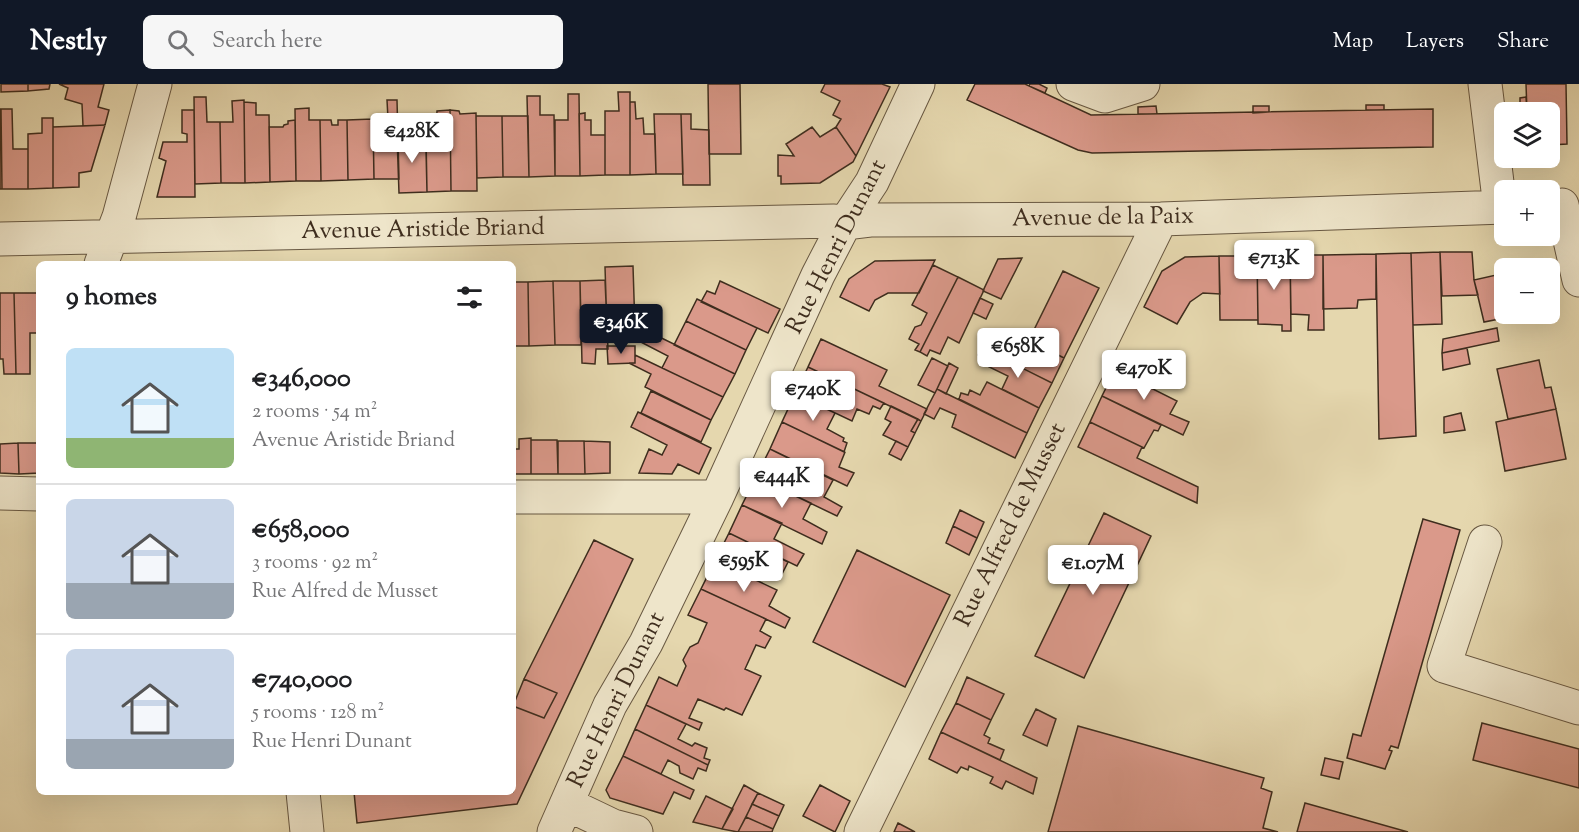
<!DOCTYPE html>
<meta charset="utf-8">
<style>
body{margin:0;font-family:"Sorts Mill Goudy",serif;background:#f6f6f6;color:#202124;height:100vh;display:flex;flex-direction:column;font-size:22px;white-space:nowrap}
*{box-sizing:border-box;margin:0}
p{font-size:20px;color:#757577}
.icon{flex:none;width:33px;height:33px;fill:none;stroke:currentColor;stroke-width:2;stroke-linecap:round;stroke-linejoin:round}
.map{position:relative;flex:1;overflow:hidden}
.side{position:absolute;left:36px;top:177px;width:480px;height:534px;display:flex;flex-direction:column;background:#fff;border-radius:9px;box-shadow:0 6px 24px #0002}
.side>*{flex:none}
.fabs{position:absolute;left:1494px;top:18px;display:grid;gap:12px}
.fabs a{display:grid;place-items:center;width:66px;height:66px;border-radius:9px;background:#fff;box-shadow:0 6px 24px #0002;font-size:30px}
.price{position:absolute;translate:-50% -51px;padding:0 14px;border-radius:6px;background:#fff;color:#222;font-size:20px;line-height:39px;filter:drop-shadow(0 2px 3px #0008)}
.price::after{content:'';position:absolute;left:50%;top:36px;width:18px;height:14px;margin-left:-9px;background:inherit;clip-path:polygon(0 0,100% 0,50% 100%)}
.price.current{background:#111827;color:#fff}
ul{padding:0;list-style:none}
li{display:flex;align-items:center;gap:18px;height:150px;padding:0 30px}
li+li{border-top:2px solid #e0e0e0}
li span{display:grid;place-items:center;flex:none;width:168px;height:120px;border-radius:9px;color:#555}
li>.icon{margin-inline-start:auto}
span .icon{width:72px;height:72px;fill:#fffc;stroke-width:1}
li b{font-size:26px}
h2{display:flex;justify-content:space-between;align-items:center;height:72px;padding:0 30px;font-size:26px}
header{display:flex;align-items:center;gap:36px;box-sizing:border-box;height:84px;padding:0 30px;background:#111827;color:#fff}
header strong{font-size:28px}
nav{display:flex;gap:33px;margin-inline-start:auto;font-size:21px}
.search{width:420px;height:54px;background:#f6f6f6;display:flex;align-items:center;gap:15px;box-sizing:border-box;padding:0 21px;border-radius:9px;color:#757577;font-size:22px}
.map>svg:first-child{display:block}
.building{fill:#da998a;stroke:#3e2d1e;stroke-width:1.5}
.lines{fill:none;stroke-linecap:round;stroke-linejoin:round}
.minor-casing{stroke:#685842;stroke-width:35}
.minor{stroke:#eee5ca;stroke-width:33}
.labels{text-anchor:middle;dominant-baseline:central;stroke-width:5;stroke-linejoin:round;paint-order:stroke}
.street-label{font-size:24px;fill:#3e2d1e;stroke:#eee5ca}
</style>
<header>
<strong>Nestly</strong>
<div class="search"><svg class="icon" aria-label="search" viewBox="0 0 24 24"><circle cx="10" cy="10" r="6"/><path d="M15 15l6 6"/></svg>Search here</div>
<nav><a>Map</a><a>Layers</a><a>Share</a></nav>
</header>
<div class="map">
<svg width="1579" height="748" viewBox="0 0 1579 748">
<rect width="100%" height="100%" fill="#e5d7ae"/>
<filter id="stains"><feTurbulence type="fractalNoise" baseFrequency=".00333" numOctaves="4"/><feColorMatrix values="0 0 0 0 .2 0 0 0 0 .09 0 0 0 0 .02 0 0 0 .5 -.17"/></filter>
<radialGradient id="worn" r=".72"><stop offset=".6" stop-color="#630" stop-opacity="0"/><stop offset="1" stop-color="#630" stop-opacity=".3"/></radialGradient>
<!-- building -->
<path class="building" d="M1,0h27v7l-27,1z
M28,0h22l-1,5 -21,2z
M59,0h45l-6,23 11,3 -4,15 -22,1 -1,-22 -17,-5 3,-11z
M708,0h32l1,70h-32z
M825,0h57l8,3 -34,69 -20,-29 5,-8 -8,-4 7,-14 -19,-9z
M975,0h50l66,31 342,-6v38l-341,6 -14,-3 -111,-50z
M1030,0h9l8,4 -2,5 -16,-7z
M1526,0h40l1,60 -17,1v-33h-23z
M618,8h12v83h-25v-64h14z
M568,10h11l1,82h-25v-56h13z
M527,12h13v19h14l1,61 -26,1z
M194,13h12l1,25h13l1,61 -26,1z
M1526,13l1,15h-7v-14z
M244,16l1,83h-24l-1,-61h13l-1,-21z
M387,16h10l2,79h-25l-1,-60h15z
M244,18l12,1v12h13l1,67 -25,1z
M630,18h5l1,17 7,-1 1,16h11l1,40 -26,1z
M1366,21h18v5h-18z
M1156,22l1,8h-19v-7z
M1253,22h16v6l-16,1z
M309,24v12h11l1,61h-25l-1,-72z
M0,25h1l1,80h-2z
M1,25h11l1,40h15v40h-26z
M182,26h12l1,87h-38l9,-36 -7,-3 4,-16h24v-8l-5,-1z
M450,26l1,81 -24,1 -1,-42h9l2,-39z
M450,26l9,1 1,3 16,-1 1,78h-26z
M585,29v7h6v15h14v40l-25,1 -1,-62z
M654,30h27l2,60h-27z
M681,30h10v15l18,1 1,55h-27z
M476,32h26l1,61 -26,1z
M502,32h26l1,61h-26z
M42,34h11v70l-25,1v-55l14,-1z
M373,35l1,60 -26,1 -1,-60z
M295,36l1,61 -26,1 -1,-55h14l1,-2 4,-1v-3z
M320,36h11l1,5h6v-5h9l1,60 -27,1z
M105,41l-14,46 -12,2v14l-26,1v-61z
M812,43l8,10 16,-10 20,29 -3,6 -33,21 -39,1v-8h-3v-21l16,1 -8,-12z
M397,52h29l1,56 -28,1z
M1440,168l2,72 -29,1 -2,-72z
M1440,168h32l2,28 4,15 -36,1z
M1411,169l5,183 -37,3 -3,-185z
M1376,170v45l-18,1 -1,8 -34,1v-54z
M1290,171h33l1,75h-16l1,-15 -18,-1z
M1290,171l1,76h-9v-6l-24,-1 -1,-68z
M1219,172h38l1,64h-38z
M1219,172l1,38 -17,-1 -13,9 -13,22 -33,-17 18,-36 23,-14z
M1022,174l-21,41 -18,-8 15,-32z
M935,176l-16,33h-31l-13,7 -6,11 -29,-14 9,-18 26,-18z
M1521,180l1,4h-18v46h20l-40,8 -10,-42 27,-6 -1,-6z
M933,181l25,12 -38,75 -5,-2 4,-6 -10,-5 6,-12 6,-2 6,-12 -15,-8z
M633,182l2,63 -28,-1 -2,-61z
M1063,187l36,17 -35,70 -35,-18z
M958,193l26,13 -25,53 -11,-6 -8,17 -10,-4 -3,6 -7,-4z
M605,196l3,69h-12l-1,15 -13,-1 -2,-82z
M553,197h27l1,64h-26z
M553,197l2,64 -26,1 -1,-64z
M720,197l60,28 -12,24 -67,-31 6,-11 8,3z
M513,198h15l1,64h-16z
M0,209h14l2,81h-12l-1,-15h-3z
M14,209h25v40h-9v41h-14z
M980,214l13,6 -7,15 -13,-6z
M697,215l60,29 -11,22 -60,-29z
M634,225l23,11 -6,13 -16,-8z
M686,237l60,29 -11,24 -61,-29z
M635,241l100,49 -12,23 -61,-29 6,-12 -33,-17z
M1497,244l2,13 -57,12 1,-14z
M821,255l66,31 -8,16 48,23 -6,12 -113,-54z
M992,255l28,13 6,-13 38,19 -12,25 -70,-35 3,-5 5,2z
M607,262h28v17l-27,1z
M982,264l70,35 -13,25 -37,-19 6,-13 -27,-13 3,-5 -6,-3z
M1467,264l3,16 -27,6 -1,-17z
M635,271l88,42 -12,23 -66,-33 6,-13 -22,-11h6z
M932,274l16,8 -13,27 -17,-8z
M1539,276l6,28 6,-1 5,22 -48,10 -11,-50z
M949,279l9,5 -12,26 -9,-5z
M808,283l76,36 -4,6 -7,-3 -4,8 -12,-5 -5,12 -57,-27z
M1115,286l62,31 -7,13 19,8 -6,13 -81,-39z
M987,298l52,26 -12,25 -68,-34 2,-6 7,2 2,-5 10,5z
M937,305l90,44 -12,25 -63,-31 4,-12 -16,-7 -6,11 -10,-5z
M651,307l60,29 -10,22 -60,-29z
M795,310l40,19 -8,16 17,9 -1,3 4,2 -3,9 -62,-30z
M1102,312l59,29 -3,6 -4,-1 -10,18 -54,-26z
M891,322l27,13 -7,12 4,2 -7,14 -25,-12 8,-13 -6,-3z
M1556,325l10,50 -61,12 -9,-49z
M638,328l73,36 -12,26 -21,-10 -6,10 -33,-1 10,-24 13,6 5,-10 -36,-18z
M1461,329l4,17 -21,3v-16z
M918,335l3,2 -6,12 -4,-2z
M782,338l63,30 -6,15 15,6 -7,13 -77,-37z
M1090,338l52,25 -5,11 61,29 -1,16 -119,-56z
M531,354v36h-18v-25h6v-10z
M531,356h26l1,34h-27z
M558,357h26l1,33h-27z
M584,357l26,1v31l-25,1z
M896,357l12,6 -7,13 -12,-6z
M18,359l1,31 -19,-1v-29z
M18,359h21v30l-20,1z
M770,365l63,31 -9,17 18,10 -5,9 -81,-39z
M756,393l55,26 -8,16 24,13 -5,12 -80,-39z
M742,421l40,18 -8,16 30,15 -7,12 -68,-33z
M960,426l24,12 -7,16 -24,-12z
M1104,429l47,23 -67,142 -49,-22z
M1423,435l37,11 -62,218 -7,-2 -2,4 3,1 -7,18 -38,-11 6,-24 8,2z
M953,442l24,12 -8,17 -23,-12z
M729,449l59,29 -6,12 -22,-11 -7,16 -38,-18z
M594,456l39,19 -116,245 -160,19 -3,-31h159v-86l31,12 13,-25 -33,-14z
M857,466l93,45 -45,92 -92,-45z
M715,477l62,29 -8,16 21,12 -5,10 -84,-39z
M701,505l65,30 -6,12 11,6 -6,11 -9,-3 -11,24 16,7 -19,39 -16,-7 -2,2 -26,-11 -9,19 13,5 -3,7 -53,-25 13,-28 18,9 9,-20 -3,-6 7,-13 8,-4 9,-20 -19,-8z
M967,593l37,17 -13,26 -35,-17z
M524,595l33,14 -13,25 -31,-12z
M956,619l35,17 -7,15 6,3 -2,5 16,7 -4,10 -59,-28z
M646,621l40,19 -8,15 14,7 3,-3 12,5 -3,10 6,2 -2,5 -73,-36z
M1036,625l20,10 -9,27 -24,-11z
M1482,639l97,26v39l-106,-28z
M1078,642l186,52 -3,10 11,4 -9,36 15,4h-230z
M635,645l73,36 -2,6 -8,-3 -5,11 -13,-6 -1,-7 -11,-6 -7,14 -38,-18z
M941,648l96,46 -4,16 -27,-13 -4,8 -12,-6 3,-6 -24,-11 -1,4 -7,-3 -4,6 -28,-14z
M623,672l71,34 -4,9 -16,-7 -11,22 -53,-16 -4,-8z
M1325,674l18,4 -4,17 -18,-4z
M744,701l14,8 -20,39 -16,-3z
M820,701l30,16 -15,31 -32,-16z
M758,709l26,12 -5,11 -27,-12z
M706,712l27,13 -11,20 -29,-7z
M1305,719l103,29h-111z
M752,720l27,12 -6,13 -27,-12z
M746,733l27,12 -1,3h-34z
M898,739l17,9h-21z"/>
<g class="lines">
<!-- minor casing -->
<g class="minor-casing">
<path id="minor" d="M1073,0l32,12 38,-12
M1485,0l15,123
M1562,121l17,75
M0,155l834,-18 11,2 25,-3 291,-1 343,-12
M101,180l18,-47 36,-133
M0,409l39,1
M513,413h204
M1485,458l-41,124 135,42
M303,708l4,40
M567,720l46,22 23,6
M554,748l56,-127 36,-62 71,-146 101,-222 27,-52 27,-41 46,-98
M861,748l300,-613"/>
</g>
<!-- minor -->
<use href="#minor" class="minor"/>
</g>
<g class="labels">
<!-- street labels -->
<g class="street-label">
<text transform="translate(1103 134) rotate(-1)">Avenue de la Paix</text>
<text transform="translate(423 146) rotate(-1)">Avenue Aristide Briand</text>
<text transform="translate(837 163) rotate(-63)">Rue Henri Dunant</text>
<text transform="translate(1011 441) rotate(-64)">Rue Alfred de Musset</text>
<text transform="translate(617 616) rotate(-64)">Rue Henri Dunant</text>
</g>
</g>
<rect width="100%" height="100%" filter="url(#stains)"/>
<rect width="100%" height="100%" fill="url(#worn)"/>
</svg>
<div class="fabs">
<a><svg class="icon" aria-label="layers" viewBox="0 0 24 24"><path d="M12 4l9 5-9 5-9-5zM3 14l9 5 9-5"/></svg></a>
<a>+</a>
<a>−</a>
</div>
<b class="price" style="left:412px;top:80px">€428K</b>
<b class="price" style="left:1274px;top:207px">€713K</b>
<b class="price current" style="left:621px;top:271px">€346K</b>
<b class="price" style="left:1018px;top:295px">€658K</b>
<b class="price" style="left:1144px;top:317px">€470K</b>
<b class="price" style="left:813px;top:338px">€740K</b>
<b class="price" style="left:782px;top:425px">€444K</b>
<b class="price" style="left:744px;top:509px">€595K</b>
<b class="price" style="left:1093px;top:512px">€1.07M</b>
<section class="side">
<h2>9 homes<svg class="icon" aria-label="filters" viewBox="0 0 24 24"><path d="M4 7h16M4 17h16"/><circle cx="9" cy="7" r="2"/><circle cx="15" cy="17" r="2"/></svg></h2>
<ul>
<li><span style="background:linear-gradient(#bfe0f5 75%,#8fb573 0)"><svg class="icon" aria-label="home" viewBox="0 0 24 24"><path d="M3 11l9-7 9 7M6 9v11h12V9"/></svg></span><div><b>€346,000</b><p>2 rooms · 54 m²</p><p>Avenue Aristide Briand</p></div></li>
<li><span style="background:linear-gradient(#c9d6e8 70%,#9aa5b1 0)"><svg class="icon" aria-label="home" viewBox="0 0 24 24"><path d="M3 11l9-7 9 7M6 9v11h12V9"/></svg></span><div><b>€658,000</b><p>3 rooms · 92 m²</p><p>Rue Alfred de Musset</p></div></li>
<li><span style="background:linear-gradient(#c9d6e8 75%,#9aa5b1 0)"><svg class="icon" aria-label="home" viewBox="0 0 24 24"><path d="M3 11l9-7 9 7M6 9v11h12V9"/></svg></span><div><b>€740,000</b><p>5 rooms · 128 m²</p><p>Rue Henri Dunant</p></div></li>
</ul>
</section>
</div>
